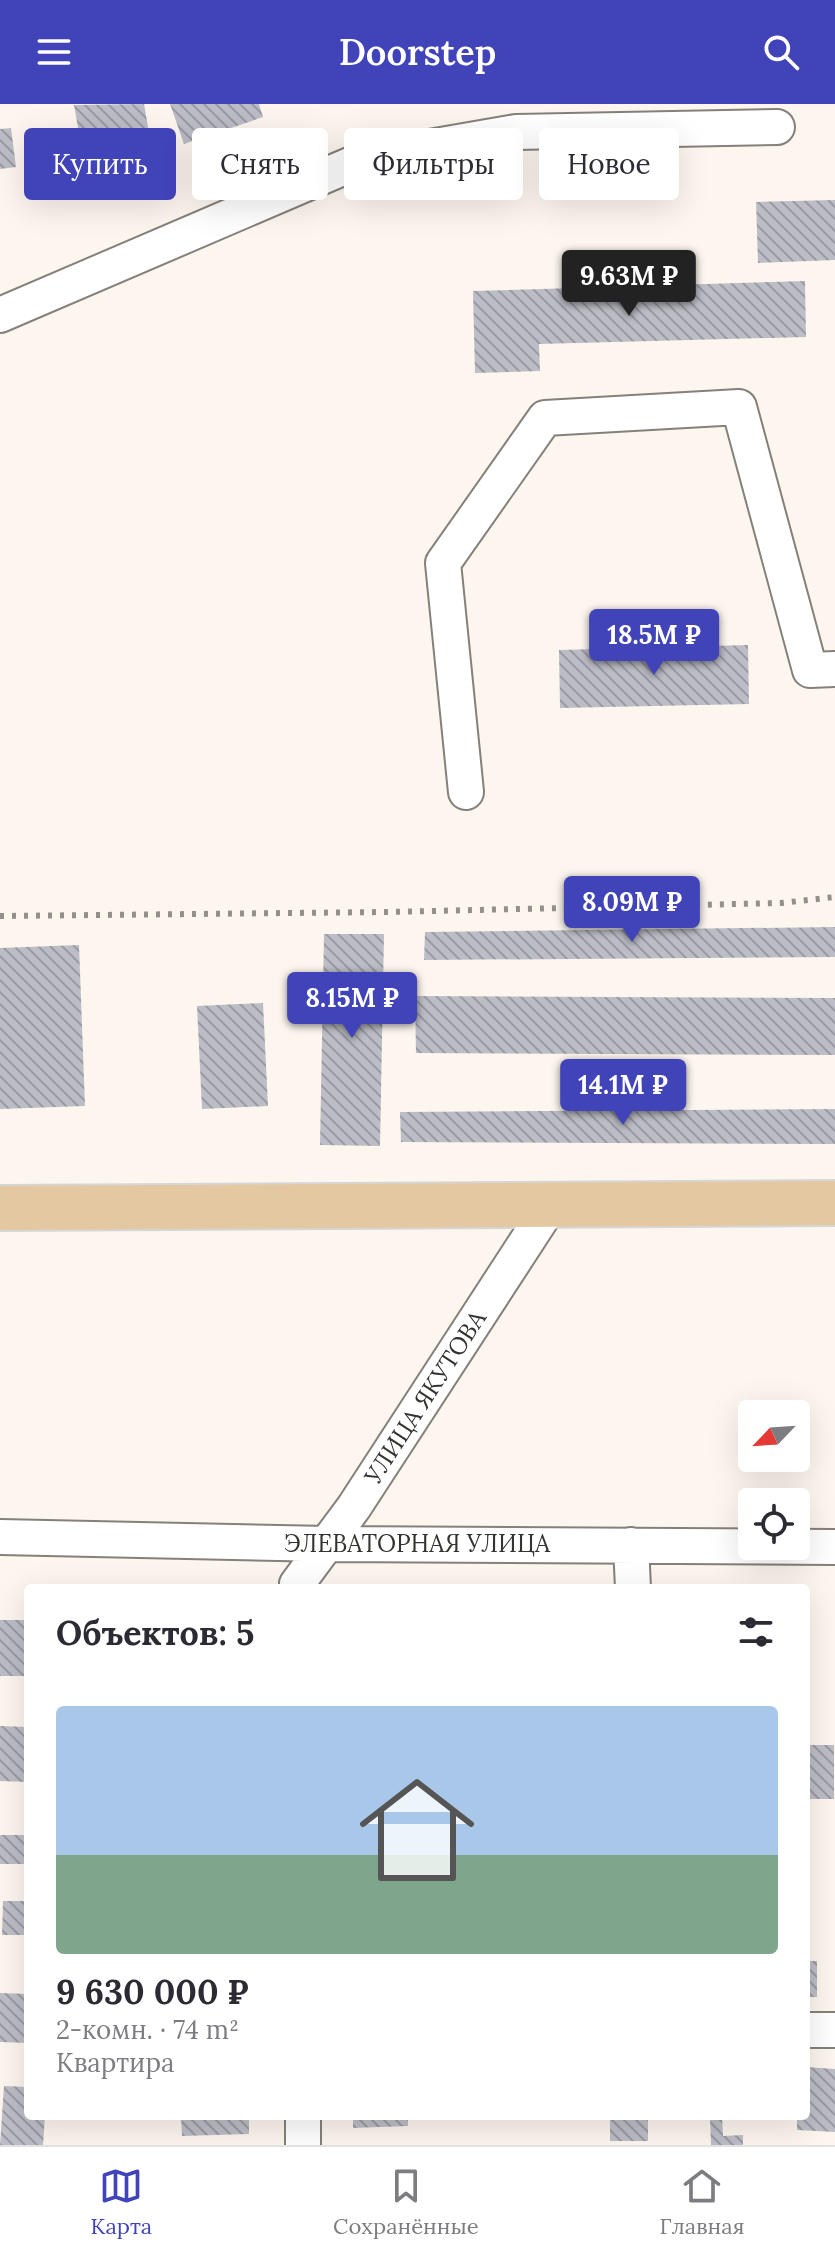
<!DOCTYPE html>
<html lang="ru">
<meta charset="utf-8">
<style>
body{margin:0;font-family:Lora,serif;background:#f7f7f7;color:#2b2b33;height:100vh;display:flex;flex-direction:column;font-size:30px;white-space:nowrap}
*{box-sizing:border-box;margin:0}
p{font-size:26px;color:#7c7c81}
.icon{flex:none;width:44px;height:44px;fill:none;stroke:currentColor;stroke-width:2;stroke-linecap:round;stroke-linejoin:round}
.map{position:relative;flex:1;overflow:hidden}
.details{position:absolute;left:24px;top:1480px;width:786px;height:536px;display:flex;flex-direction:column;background:#fff;border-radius:8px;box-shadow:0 8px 32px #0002}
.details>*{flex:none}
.guide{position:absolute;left:24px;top:24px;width:788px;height:72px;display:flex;gap:16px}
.needle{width:52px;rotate:245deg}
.controls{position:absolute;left:738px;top:1296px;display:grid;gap:16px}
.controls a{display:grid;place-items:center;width:72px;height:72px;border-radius:8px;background:#fff;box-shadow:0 8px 32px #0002;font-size:40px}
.price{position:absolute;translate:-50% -68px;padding:0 18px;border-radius:8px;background:#4143b8;color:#fff;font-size:26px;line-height:52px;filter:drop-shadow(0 2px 4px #0008)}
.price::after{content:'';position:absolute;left:50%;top:48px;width:24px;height:18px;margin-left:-12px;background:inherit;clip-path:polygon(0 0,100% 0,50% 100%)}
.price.active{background:#222;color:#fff}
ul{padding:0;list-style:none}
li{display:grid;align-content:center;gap:16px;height:424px;padding:0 32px}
li span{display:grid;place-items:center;height:248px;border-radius:8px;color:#555}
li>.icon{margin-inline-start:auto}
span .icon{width:144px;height:144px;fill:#fffc;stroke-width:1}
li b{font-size:34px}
h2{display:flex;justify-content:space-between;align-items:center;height:96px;padding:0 32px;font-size:34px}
.pill{padding:0 28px;border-radius:8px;background:#fff;box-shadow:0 8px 32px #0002;font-size:28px;line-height:72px}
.pill.active{background:#4143b8;color:#fff}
header{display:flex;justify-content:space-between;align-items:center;height:104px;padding:0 32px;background:#4143b8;color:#fff;font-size:36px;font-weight:600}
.menu{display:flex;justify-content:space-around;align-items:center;height:112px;border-top:2px solid #e1e1e2;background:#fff;font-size:22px;color:#7c7c81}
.menu a{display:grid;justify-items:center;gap:4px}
.menu .active{color:#4143b8}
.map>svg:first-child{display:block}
.building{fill:url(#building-back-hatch)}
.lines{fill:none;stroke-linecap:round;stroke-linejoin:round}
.minor-casing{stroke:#858079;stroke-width:38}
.major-casing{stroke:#d7d6d6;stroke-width:48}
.minor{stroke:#fff;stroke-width:34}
.major{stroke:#e3c8a2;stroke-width:44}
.rail{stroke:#948f8a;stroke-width:6;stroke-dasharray:4 8;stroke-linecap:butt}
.labels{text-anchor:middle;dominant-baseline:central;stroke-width:8;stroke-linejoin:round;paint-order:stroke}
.street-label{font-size:24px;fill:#353330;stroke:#fff}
</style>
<header><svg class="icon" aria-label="menu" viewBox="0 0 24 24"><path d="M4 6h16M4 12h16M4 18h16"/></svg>Doorstep<svg class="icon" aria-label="search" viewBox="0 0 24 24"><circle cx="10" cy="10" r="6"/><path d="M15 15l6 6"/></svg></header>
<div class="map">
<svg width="835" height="2041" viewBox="0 0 835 2041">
<defs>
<pattern id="building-back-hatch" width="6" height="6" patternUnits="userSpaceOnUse" patternTransform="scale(2)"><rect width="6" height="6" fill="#bcbdc6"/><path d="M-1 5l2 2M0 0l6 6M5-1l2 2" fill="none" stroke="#9a9aa1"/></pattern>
</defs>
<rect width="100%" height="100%" fill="#fdf6ef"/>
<!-- building -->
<path class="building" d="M144,0l10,57 -68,12 -12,-68z
M170,0h89l4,13 -79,27z
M11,24l5,39 -16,2v-40z
M835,96v60l-77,3 -2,-61z
M805,177l1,56 -267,7 1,27 -65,2 -2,-82z
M748,541l1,59 -189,4 -1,-58z
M835,823v30l-411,3 1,-28z
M324,830h60l-4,212 -60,-1z
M79,841l6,161 -85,3v-161z
M415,892l420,2v57l-419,-2z
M263,899l5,103 -66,3 -5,-103z
M835,1005v35l-434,-2 -1,-30z
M0,1516h28v56h-28z
M0,1622l28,1v55l-28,-1z
M806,1641h28v54h-28z
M0,1731h28v29h-28z
M3,1797h25v34h-26z
M806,1857h11v36h-11z
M0,1889l28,1v49l-28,-1z
M806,1963l29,2v63l-38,-2v-14h9z
M4,1982l24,1v29h17l-2,29h-43z
M181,2012h68v18l-67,2z
M353,2012h55v10l-55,2z
M610,2012h38v25h-38z
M710,2012h12l1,20 20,-1v10h-32z"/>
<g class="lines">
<!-- minor casing -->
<g class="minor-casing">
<path id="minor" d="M0,211l366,-157 150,-26 261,-5
M466,688l-23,-229 102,-145 194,-11 71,263 25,-1
M0,1433l328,7 507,3
M631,1441l2,43
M298,1484l-1,-4 57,-77 197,-303
M806,1926h29
M303,2012v29"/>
</g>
<!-- major casing -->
<g class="major-casing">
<path id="major" d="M0,1104l835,-5"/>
</g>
<!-- minor -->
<use href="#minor" class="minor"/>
<!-- major -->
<use href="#major" class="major"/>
<!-- rail -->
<path class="rail" d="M0,812l387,-4 394,-9 54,-6"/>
</g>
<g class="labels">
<!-- street labels -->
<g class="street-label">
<text transform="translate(425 1293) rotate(-57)">УЛИЦА ЯКУТОВА</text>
<text x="417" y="1439">ЭЛЕВАТОРНАЯ УЛИЦА</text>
</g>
</g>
</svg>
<div class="controls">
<a><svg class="needle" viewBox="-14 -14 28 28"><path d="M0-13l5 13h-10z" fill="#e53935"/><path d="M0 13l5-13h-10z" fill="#7c7c81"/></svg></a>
<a><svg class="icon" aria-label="locate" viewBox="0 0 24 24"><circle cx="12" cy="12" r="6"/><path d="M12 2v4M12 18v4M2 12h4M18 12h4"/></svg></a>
</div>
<b class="price active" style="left:629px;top:214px">9.63M ₽</b>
<b class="price" style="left:654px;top:573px">18.5M ₽</b>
<b class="price" style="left:632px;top:840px">8.09M ₽</b>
<b class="price" style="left:352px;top:936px">8.15M ₽</b>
<b class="price" style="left:623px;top:1023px">14.1M ₽</b>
<div class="guide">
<a class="pill active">Купить</a>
<a class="pill">Снять</a>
<a class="pill">Фильтры</a>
<a class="pill">Новое</a>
</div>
<section class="details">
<h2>Объектов: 5<svg class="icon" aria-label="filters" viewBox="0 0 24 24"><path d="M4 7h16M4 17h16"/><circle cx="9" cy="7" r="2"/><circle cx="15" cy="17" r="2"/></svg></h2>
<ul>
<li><span style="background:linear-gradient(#a9c7e8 60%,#7fa58c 0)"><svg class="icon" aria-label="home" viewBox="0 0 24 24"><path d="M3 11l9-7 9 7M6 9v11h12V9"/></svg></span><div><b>9 630 000 ₽</b><p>2-комн. · 74 m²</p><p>Квартира</p></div></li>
</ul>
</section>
</div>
<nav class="menu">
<a class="active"><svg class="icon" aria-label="map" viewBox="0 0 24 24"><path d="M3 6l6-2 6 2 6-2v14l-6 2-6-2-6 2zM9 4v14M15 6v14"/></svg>Карта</a>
<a><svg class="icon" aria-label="saved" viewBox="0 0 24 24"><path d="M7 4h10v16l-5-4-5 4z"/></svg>Сохранённые</a>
<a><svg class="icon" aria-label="home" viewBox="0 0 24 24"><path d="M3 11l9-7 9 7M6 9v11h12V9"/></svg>Главная</a>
</nav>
